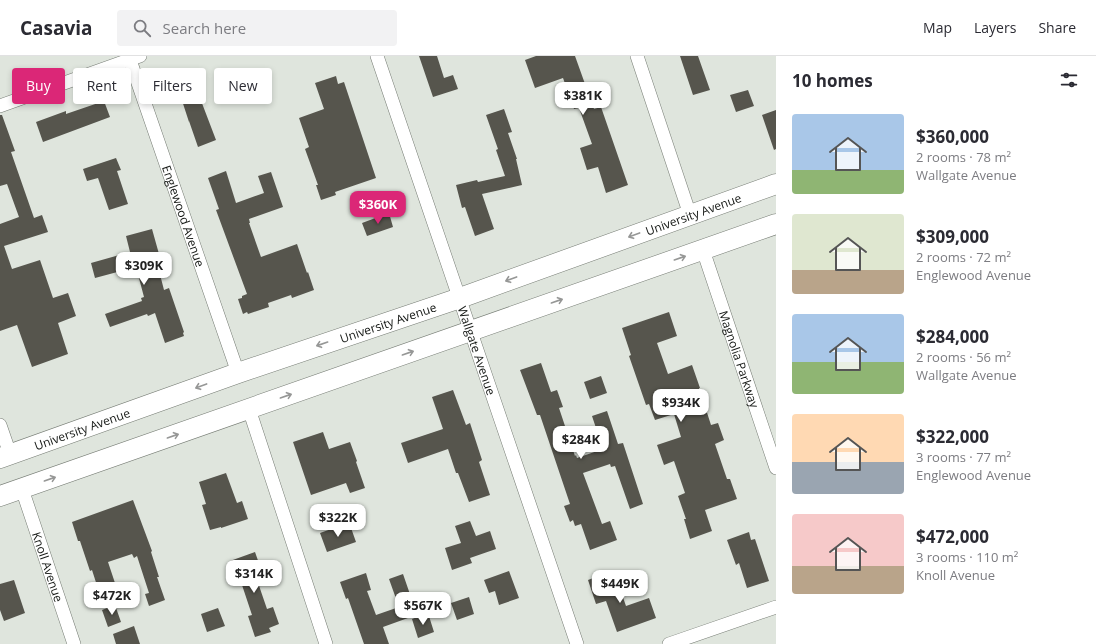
<!DOCTYPE html>
<meta charset="utf-8">
<style>
body{margin:0;font-family:"Open Sans",sans-serif;background:#f2f2f3;color:#2b2b33;height:100vh;display:flex;flex-direction:column;font-size:15px;white-space:nowrap}
*{box-sizing:border-box;margin:0}
p{font-size:13px;color:#7c7c81}
.icon{flex:none;width:22px;height:22px;fill:none;stroke:currentColor;stroke-width:2;stroke-linecap:round;stroke-linejoin:round}
.map{position:relative;flex:1;overflow:hidden}
.drawer{display:flex;flex-direction:column;background:#fff;width:320px}
.drawer>*{flex:none}
.top-card{position:absolute;left:12px;top:12px;width:380px;height:36px;display:flex;gap:8px}
.price{position:absolute;translate:-50% -34px;padding:0 9px;border-radius:8px;background:#fff;color:#222;font-size:13px;line-height:26px;filter:drop-shadow(0 1px 2px #0008)}
.price::after{content:'';position:absolute;left:50%;top:24px;width:12px;height:9px;margin-left:-6px;background:inherit;clip-path:polygon(0 0,100% 0,50% 100%)}
.price.selected{background:#db2777;color:#fff}
ul{padding:0;list-style:none}
li{display:flex;align-items:center;gap:12px;height:100px;padding:0 16px}
li span{display:grid;place-items:center;flex:none;width:112px;height:80px;border-radius:4px;color:#555}
li>.icon{margin-inline-start:auto}
span .icon{width:48px;height:48px;fill:#fffc;stroke-width:1}
li b{font-size:17px}
h2{display:flex;justify-content:space-between;align-items:center;height:48px;padding:0 16px;font-size:17px}
.tag{padding:0 14px;border-radius:4px;background:#fff;box-shadow:0 2px 6px #0003;font-size:14px;line-height:36px}
.tag.selected{background:#db2777;color:#fff}
header{display:flex;align-items:center;gap:24px;box-sizing:border-box;height:56px;padding:0 20px;background:#fff;border-bottom:1px solid #e1e1e2}
header strong{font-size:19px}
nav{display:flex;gap:22px;margin-inline-start:auto;font-size:14px}
.search{width:280px;height:36px;background:#f2f2f3;display:flex;align-items:center;gap:10px;box-sizing:border-box;padding:0 14px;border-radius:4px;color:#7c7c81;font-size:15px}
main{display:flex;flex:1;min-height:0}
.map>svg:first-child{display:block}
.building{fill:#56554d}
.lines{fill:none;stroke-linecap:round;stroke-linejoin:round}
.street-casing{stroke:#767c74;stroke-width:14}
.primary-casing{stroke:#767c74;stroke-width:21}
.street{stroke:#fff;stroke-width:13}
.primary{stroke:#fff;stroke-width:20}
.oneway{stroke:#969796}
.labels{text-anchor:middle;dominant-baseline:central;stroke-width:4;stroke-linejoin:round;paint-order:stroke}
.street-label{font-size:12px;fill:#151815;stroke:#fff}
</style>
<header>
<strong>Casavia</strong>
<div class="search"><svg class="icon" aria-label="search" viewBox="0 0 24 24"><circle cx="10" cy="10" r="6"/><path d="M15 15l6 6"/></svg>Search here</div>
<nav><a>Map</a><a>Layers</a><a>Share</a></nav>
</header>
<main>
<div class="map">
<svg width="776" height="588" viewBox="0 0 776 588">
<rect width="100%" height="100%" fill="#dfe5dd"/>
<!-- building -->
<path class="building" d="M419,0h18l7,22 9,-3 5,14 -25,8z
M536,0h39l19,53 7,-2 27,78 -22,8 -8,-26 -11,3 -7,-22 12,-4 -13,-36 -5,1 -11,-31 -28,10 -10,-28z
M680,0h18l12,34 -17,5z
M189,12l10,30h1l16,42 -18,7 -9,-26v1l-16,-49z
M336,20l2,8 6,-2 32,96 -41,14 1,3 -15,5 -5,-15h2l-13,-36 4,-2 -10,-29 25,-9 -9,-26z
M748,34l6,16 -18,6 -6,-17z
M104,45l6,16 -67,25 -7,-20 30,-11v3z
M504,53l8,23 -4,1 9,26h-1l6,26 -40,9 12,35 -19,7 -10,-29 -3,1 -6,-23 21,-5 1,2 27,-6 -9,-26 2,-1 -12,-34z
M776,54v39l-2,1 -12,-35z
M0,59h2l13,36 -4,1 23,66 8,-3 6,17 -44,14 8,23 28,-9 13,38 15,-5 8,23 -18,7 10,31 -36,13 -15,-42 -17,6v-107l19,-7 -12,-33 -7,2z
M116,102l5,12 -4,1 11,33 -19,6 -11,-32 -11,3 -4,-12z
M226,115l10,32 28,-10 -6,-17 13,-4 12,35 -34,12 1,4h-1l12,34 36,-13 10,29 1,-1 6,18 -22,8 -1,-3 -23,8 1,4 -21,7 -1,-2 -4,2 -5,-15 4,-1v-2l5,-2 -31,-84 3,-1 -11,-31z
M389,157l4,14 -26,9 -5,-13z
M152,173l7,25 -4,1 9,35 5,-2 15,44 -1,1 1,3 -19,7 -10,-30 -7,3 -1,-2 -37,13 -5,-13 37,-13 -1,-3 3,-1 -8,-30 -41,11 -4,-15 39,-11 -4,-16z
M669,256l8,24 -20,7 11,31 24,-9 8,23h-1l12,37 7,-2 6,17 -9,4 12,35h3l7,20 -32,11 7,21 -22,8 -6,-20h2l-8,-23 7,-3 -11,-32 -10,4 -7,-20 24,-8 -7,-23 -19,6 -6,-16 -3,1 -17,-49 2,-1 -9,-27z
M541,307l10,29 6,-2 6,17 -4,1 16,48 1,-1 1,3 26,-9 -11,-33 15,-5 11,33 5,-1 20,61 -13,5 -15,-43 -4,1 -1,-3 -27,9 19,51 8,-3 7,19 -27,10 -9,-26 -6,2 -2,-6 -3,2 -6,-16 6,-2 -30,-89h-3l-17,-45z
M601,320l6,17 -17,6 -6,-17z
M453,334l13,35 4,-2 12,37 -3,2 11,33 -21,7 -11,-29h-2l-8,-24 -40,14 -7,-20 42,-14 -11,-32z
M323,376l6,17 21,-7 7,19 -1,1 9,26 -15,5 -4,-10 -35,12 -18,-53z
M226,417l11,30 5,-2 6,18 -27,9v-1l-11,3 -8,-25 4,-1 -7,-22z
M133,444l19,51 -1,1 8,25h-2l8,23 -16,6 -4,-12 4,-1 -12,-37 -3,2 -2,-4 -24,8 10,30 -17,6 -9,-28 -2,1 -10,-30h-2l-6,-19z
M470,465l6,15 14,-5 6,18 -26,9 2,5 -20,7 -7,-22 16,-5 -6,-17z
M350,469l6,17 -29,10 -7,-19 14,-5 1,2z
M749,476l2,8 4,-1 14,42 -22,7 -8,-25 -3,2 -9,-25z
M255,496l7,20 -7,2 12,35 6,-2 6,17 -10,4 2,4 -16,5 -7,-21 4,-1 -12,-36 -4,1 -6,-19z
M509,515l10,27 -20,7 -4,-14 -6,2 -5,-13z
M609,516l6,16 4,-2 7,20 23,-8 7,20 -39,14 -11,-31 -10,3 -8,-24z
M366,517l5,17 -4,1 9,24 23,-8 -10,-28 14,-5 10,29 1,-1 5,12 -36,13 6,17h-25l-16,-46 -2,1 -6,-17z
M14,524l11,33 -21,8 -4,-11v-26z
M469,541l5,17 -17,6 -6,-17z
M115,549l6,17 -13,5 -6,-17z
M218,552l7,18 -18,6 -6,-18z
M428,557l6,19 -16,6 -6,-19z
M134,570l6,18h-24l-3,-10z"/>
<g class="lines">
<!-- street casing -->
<g class="street-casing">
<g id="street">
<path id="s1" d="M377,0l200,588"/>
<path d="M637,0l53,159"/>
<path id="s2" d="M130,4l108,313"/>
<path d="M0,50l140,-50"/>
<path id="s3" d="M703,194l73,218"/>
<path d="M249,353l77,235"/>
<path d="M0,369l10,29"/>
<path id="s4" d="M22,433l52,155"/>
<path d="M669,588l107,-37"/>
</g>
</g>
<!-- primary casing -->
<g class="primary-casing">
<g id="primary">
<path id="s5" d="M0,402l238,-85 222,-75 316,-114"/>
<path d="M0,440l776,-272"/>
</g>
</g>
<!-- street -->
<use href="#street" class="street"/>
<!-- primary -->
<use href="#primary" class="primary"/>
</g>
<!-- one-way arrows -->
<defs><path id="oneway-shaft" d="M-6 0H5M1.5-3L5.5 0L1.5 3" fill="none" stroke-width="1.6" stroke-linecap="round" stroke-linejoin="round"/></defs>
<g class="oneway">
<use href="#oneway-shaft" transform="translate(634 179) rotate(160)"/>
<use href="#oneway-shaft" transform="translate(680 202) rotate(-19)"/>
<use href="#oneway-shaft" transform="translate(511 223) rotate(160)"/>
<use href="#oneway-shaft" transform="translate(557 245) rotate(-19)"/>
<use href="#oneway-shaft" transform="translate(322 288) rotate(161)"/>
<use href="#oneway-shaft" transform="translate(408 297) rotate(-19)"/>
<use href="#oneway-shaft" transform="translate(201 330) rotate(160)"/>
<use href="#oneway-shaft" transform="translate(286 340) rotate(-19)"/>
<use href="#oneway-shaft" transform="translate(173 380) rotate(-19)"/>
<use href="#oneway-shaft" transform="translate(50 423) rotate(-19)"/>
</g>
<g class="labels">
<!-- street labels -->
<g class="street-label">
<text stroke="none"><textPath href="#s5" startOffset="735">University Avenue</textPath></text>
<text stroke="none"><textPath href="#s2" startOffset="165">Englewood Avenue</textPath></text>
<text stroke="none"><textPath href="#s5" startOffset="411">University Avenue</textPath></text>
<text stroke="none"><textPath href="#s1" startOffset="311">Wallgate Avenue</textPath></text>
<text stroke="none"><textPath href="#s3" startOffset="115">Magnolia Parkway</textPath></text>
<text stroke="none"><textPath href="#s5" startOffset="87">University Avenue</textPath></text>
<text stroke="none"><textPath href="#s4" startOffset="82">Knoll Avenue</textPath></text>
</g>
</g>
</svg>
<b class="price" style="left:583px;top:60px">$381K</b>
<b class="price selected" style="left:378px;top:169px">$360K</b>
<b class="price" style="left:144px;top:230px">$309K</b>
<b class="price" style="left:681px;top:367px">$934K</b>
<b class="price" style="left:581px;top:404px">$284K</b>
<b class="price" style="left:338px;top:482px">$322K</b>
<b class="price" style="left:254px;top:538px">$314K</b>
<b class="price" style="left:620px;top:548px">$449K</b>
<b class="price" style="left:112px;top:560px">$472K</b>
<b class="price" style="left:423px;top:570px">$567K</b>
<div class="top-card">
<a class="tag selected">Buy</a>
<a class="tag">Rent</a>
<a class="tag">Filters</a>
<a class="tag">New</a>
</div>
</div>
<section class="drawer">
<h2>10 homes<svg class="icon" aria-label="filters" viewBox="0 0 24 24"><path d="M4 7h16M4 17h16"/><circle cx="9" cy="7" r="2"/><circle cx="15" cy="17" r="2"/></svg></h2>
<ul>
<li><span style="background:linear-gradient(#a9c7e8 70%,#8fb573 0)"><svg class="icon" aria-label="home" viewBox="0 0 24 24"><path d="M3 11l9-7 9 7M6 9v11h12V9"/></svg></span><div><b>$360,000</b><p>2 rooms · 78 m²</p><p>Wallgate Avenue</p></div></li>
<li><span style="background:linear-gradient(#dfe7d0 70%,#b9a48a 0)"><svg class="icon" aria-label="home" viewBox="0 0 24 24"><path d="M3 11l9-7 9 7M6 9v11h12V9"/></svg></span><div><b>$309,000</b><p>2 rooms · 72 m²</p><p>Englewood Avenue</p></div></li>
<li><span style="background:linear-gradient(#a9c7e8 60%,#8fb573 0)"><svg class="icon" aria-label="home" viewBox="0 0 24 24"><path d="M3 11l9-7 9 7M6 9v11h12V9"/></svg></span><div><b>$284,000</b><p>2 rooms · 56 m²</p><p>Wallgate Avenue</p></div></li>
<li><span style="background:linear-gradient(#ffd9b3 60%,#9aa5b1 0)"><svg class="icon" aria-label="home" viewBox="0 0 24 24"><path d="M3 11l9-7 9 7M6 9v11h12V9"/></svg></span><div><b>$322,000</b><p>3 rooms · 77 m²</p><p>Englewood Avenue</p></div></li>
<li><span style="background:linear-gradient(#f6c9c9 65%,#b9a48a 0)"><svg class="icon" aria-label="home" viewBox="0 0 24 24"><path d="M3 11l9-7 9 7M6 9v11h12V9"/></svg></span><div><b>$472,000</b><p>3 rooms · 110 m²</p><p>Knoll Avenue</p></div></li>
</ul>
</section>
</main>
